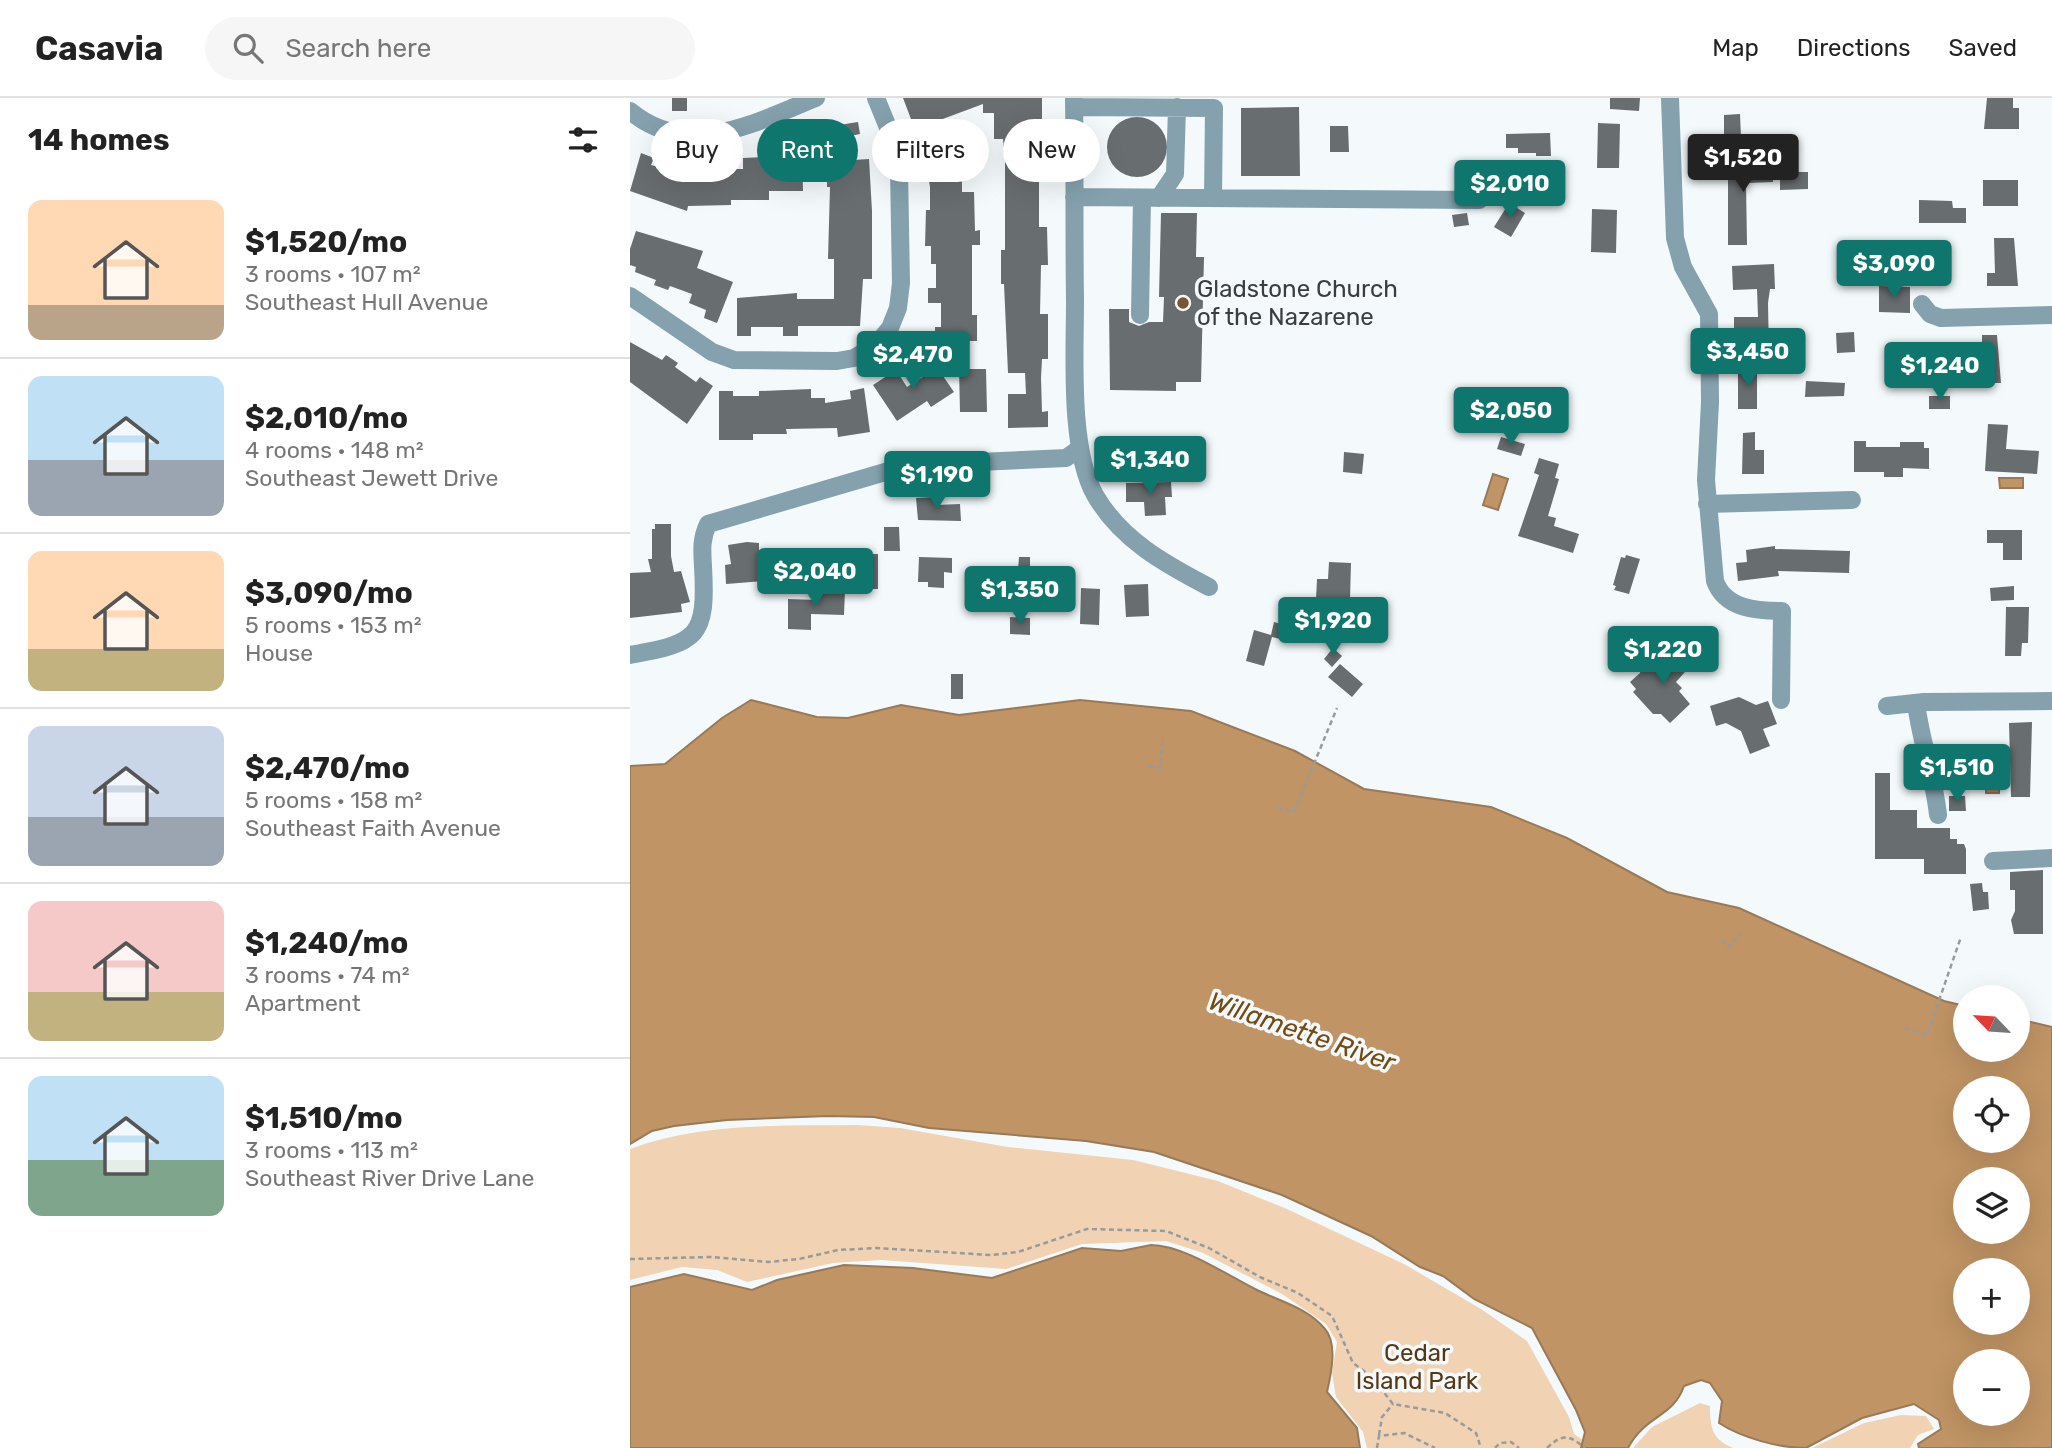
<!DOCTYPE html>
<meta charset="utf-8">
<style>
body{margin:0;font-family:Rubik,sans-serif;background:#f6f6f6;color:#222;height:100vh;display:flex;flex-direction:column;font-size:26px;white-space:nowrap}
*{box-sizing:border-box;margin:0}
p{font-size:23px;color:#767676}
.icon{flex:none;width:38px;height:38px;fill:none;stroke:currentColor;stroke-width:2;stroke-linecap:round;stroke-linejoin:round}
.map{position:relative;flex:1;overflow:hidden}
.sheet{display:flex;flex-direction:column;background:#fff;width:630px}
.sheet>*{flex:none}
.guide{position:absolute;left:21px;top:21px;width:665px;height:63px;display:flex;gap:14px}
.needle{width:46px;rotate:295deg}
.buttons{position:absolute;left:1323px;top:887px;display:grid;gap:14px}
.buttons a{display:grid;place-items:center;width:77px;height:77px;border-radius:50%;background:#fff;box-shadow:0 7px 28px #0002;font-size:35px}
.price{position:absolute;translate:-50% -60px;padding:0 16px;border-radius:7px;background:#0f766e;color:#fff;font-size:23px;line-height:46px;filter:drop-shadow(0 2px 4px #0008)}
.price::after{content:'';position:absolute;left:50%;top:42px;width:21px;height:16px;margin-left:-10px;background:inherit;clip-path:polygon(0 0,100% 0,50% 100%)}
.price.active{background:#222;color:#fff}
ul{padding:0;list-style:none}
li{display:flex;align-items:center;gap:21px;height:175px;padding:0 28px}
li+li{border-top:2px solid #e0e0e0}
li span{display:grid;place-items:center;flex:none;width:196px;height:140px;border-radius:14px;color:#555}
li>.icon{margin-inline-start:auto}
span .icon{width:84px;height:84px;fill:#fffc;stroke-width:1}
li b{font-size:30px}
h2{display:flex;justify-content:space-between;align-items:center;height:84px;padding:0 28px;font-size:30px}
.pill{padding:0 24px;border-radius:32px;background:#fff;box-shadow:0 7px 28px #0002;font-size:24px;line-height:63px}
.pill.active{background:#0f766e;color:#fff}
header{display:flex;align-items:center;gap:42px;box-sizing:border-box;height:98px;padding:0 35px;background:#fff;border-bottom:2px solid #e0e0e0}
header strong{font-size:33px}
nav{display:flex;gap:38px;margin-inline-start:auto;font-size:24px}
.search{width:490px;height:63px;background:#f6f6f6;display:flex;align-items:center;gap:18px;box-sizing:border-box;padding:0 24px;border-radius:38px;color:#767676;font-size:26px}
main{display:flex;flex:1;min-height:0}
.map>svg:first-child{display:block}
.green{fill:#f1d2b3}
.water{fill:#c09464;stroke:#987a59;stroke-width:2;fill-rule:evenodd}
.building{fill:#686d6f}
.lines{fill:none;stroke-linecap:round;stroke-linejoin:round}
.path{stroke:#979b9d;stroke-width:2.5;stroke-dasharray:5 3.5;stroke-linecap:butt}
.minor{stroke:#84a1ad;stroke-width:18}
.poi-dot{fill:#79562e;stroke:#f4fafc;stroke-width:2.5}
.labels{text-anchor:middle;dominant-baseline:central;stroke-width:7;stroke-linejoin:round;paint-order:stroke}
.poi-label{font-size:24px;fill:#3b3d3e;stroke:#f4fafc;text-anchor:start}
.park-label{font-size:24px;fill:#563712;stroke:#f4fafc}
.water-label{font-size:26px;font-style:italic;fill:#754910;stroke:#f4fafc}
</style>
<header>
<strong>Casavia</strong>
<div class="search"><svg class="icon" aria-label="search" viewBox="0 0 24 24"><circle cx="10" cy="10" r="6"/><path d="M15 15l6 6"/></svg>Search here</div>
<nav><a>Map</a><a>Directions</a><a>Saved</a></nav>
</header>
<main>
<section class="sheet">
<h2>14 homes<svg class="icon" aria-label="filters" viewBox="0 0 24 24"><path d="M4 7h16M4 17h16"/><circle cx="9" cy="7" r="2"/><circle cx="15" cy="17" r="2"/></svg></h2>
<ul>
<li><span style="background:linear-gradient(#ffd9b3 75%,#b9a48a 0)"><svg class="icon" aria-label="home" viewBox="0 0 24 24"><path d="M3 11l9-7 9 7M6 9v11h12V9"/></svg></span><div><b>$1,520/mo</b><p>3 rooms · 107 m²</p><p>Southeast Hull Avenue</p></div></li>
<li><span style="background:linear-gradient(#bfe0f5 60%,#9aa5b1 0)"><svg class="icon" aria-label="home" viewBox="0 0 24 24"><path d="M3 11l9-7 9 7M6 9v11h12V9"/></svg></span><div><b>$2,010/mo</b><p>4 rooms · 148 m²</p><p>Southeast Jewett Drive</p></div></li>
<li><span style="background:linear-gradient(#ffd9b3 70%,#c2b280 0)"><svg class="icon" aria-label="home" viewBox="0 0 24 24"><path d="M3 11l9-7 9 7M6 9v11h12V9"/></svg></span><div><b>$3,090/mo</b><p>5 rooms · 153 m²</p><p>House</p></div></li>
<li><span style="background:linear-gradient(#c9d6e8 65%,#9aa5b1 0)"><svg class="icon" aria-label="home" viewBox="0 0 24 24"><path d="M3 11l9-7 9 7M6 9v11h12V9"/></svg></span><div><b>$2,470/mo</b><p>5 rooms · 158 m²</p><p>Southeast Faith Avenue</p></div></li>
<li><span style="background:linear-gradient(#f6c9c9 65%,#c2b280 0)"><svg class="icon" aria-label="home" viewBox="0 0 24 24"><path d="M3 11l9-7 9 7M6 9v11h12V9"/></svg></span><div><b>$1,240/mo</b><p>3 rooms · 74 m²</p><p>Apartment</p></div></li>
<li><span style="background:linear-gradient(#bfe0f5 60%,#7fa58c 0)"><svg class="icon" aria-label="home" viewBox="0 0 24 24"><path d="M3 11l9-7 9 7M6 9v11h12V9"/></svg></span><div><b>$1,510/mo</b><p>3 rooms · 113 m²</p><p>Southeast River Drive Lane</p></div></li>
</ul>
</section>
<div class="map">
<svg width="1422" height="1350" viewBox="0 0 1422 1350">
<rect width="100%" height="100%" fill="#f4fafc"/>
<!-- green -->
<path class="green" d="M228,1027l42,3 108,19 125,13 85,21 69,28 117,55 77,45 46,32 42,76 5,17 21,14h-228l-4,-16 -27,-35 -4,-24 5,-31 -11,-18 -44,-30 -79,-41 -37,-12 -84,3 -76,25 -125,-9 -48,3 -86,19 -30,-12 -35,-3 -52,13v-131c72,-27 152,-23 228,-24z
M1070,1305l10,3c0,22 2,33 23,42h-100l19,-21z
M1271,1317l25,1 8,13 -16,6 -8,13h-98l52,-25z"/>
<!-- water -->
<path class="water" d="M863,376l15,5 -10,31 -15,-5z
M1369,380h24v10h-23z
M121,602l66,17 31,1 53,-13 58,10 121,-15 111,11 104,40 69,38 127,18 76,31 100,54 72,16 205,93 21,5v44h53v-31l34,8v421h-133l-1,-4 23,-15 -2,-9 -25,-16 -52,14 -56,30c-27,0 -64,-10 -87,-25l3,-22 -12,-18 -9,-3 -17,6c-11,32 -39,29 -56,62h-47l4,-16 -9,-22 -44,-82 -58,-29 -31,-23 -23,-9 -49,-31 -89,-41 -128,-43 -68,-11 -157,-13 -55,-11 -46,-1 -101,4 -53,6 -22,5 -22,13v-378l35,-2 57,-46zM1388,990v53h-53v-53zM1335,1082h53v52h-53zM1388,1172v53h-53v-53zM1335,1264h53v52h-53z
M1369,675v20h-13v-19z
M521,1147c32,0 76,30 104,44 23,12 52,18 70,40 13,15 6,45 2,63l30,36 3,20h-730v-161l54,-13 68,16 25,-10 67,-15 69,3 79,10 90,-30 39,3z"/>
<!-- building -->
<path class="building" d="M42,0h15v13h-15z
M273,0h139v29h7v15h-7v25h6v15h-9v45h8l1,38h-7l-1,49h8v45h-6l-1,19 1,34 6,-1v16l-40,1v-34h18l-1,-21h-17l-4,-89h-3v-34h4v-90l-2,-21h-9v-26h-11v-9l-43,16 2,6 -25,9z
M980,0h30l-1,13 -29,-2z
M1357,0h26v10h6v21h-35z
M669,9l1,69h-59v-68z
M1110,16l1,23 -17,1v-23z
M477 49a30 30 0 1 1 60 0a30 30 0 1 1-60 0Z
M228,24l2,12 -10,2 3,24 16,-1 3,52v68h-9l-3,47h-62v10h-15v-9h-32v9h-14v-38l60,-5v6h37v-40h-6l2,-72h-3v-33l-7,-26z
M968,25l22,1 -1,44h-22z
M700,28h18l1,26h-19z
M920,35l1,23h-15v-3h-18v-5h-12v-14z
M157,50h15l1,43h-34v9h-38v5l-43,1 -1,5 -57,-20 11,-38 13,5 -3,7 31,8 2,-8 19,6v-7l14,-1 1,6h25v-11l44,-2z
M294,55h38v39h12l1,39 5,-1v15h-8v70h5v26h-42v-14h6v-24h-13v-15h8v-24h-5v-18h-6l1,-36h4v-23z
M1142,61l1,23 -27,1 1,62h-19v-84z
M1150,74h28v17l-28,1z
M1353,82h35v26h-35z
M1289,102l33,1 1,7h13v15h-47z
M879,105l16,10 -14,24 -17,-10z
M962,111l25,1 -1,43 -25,-1z
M531,115h36l-1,44h8l-3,125h-25v9l-66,-1 -1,-81h20v13l10,4 10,-4h14l1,-25h-5z
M837,115l2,12 -15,2 -2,-12z
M6,133l67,20 -6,17 36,14 -16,41 -13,-5 2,-8 -17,-7 3,-9 -22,-8 -2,4 -14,-5 2,-5 -21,-8 1,-5 -6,-2v-16z
M1364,140h20l4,48h-31v-13h8z
M1144,166l1,25h-5l-2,14 1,50 -20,1v-20l-15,1v-18h24l-1,-28 -24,1 -1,-24z
M1249,188l31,1v26l-31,-1z
M1224,234l1,20 -18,1 -1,-20z
M1352,237h15l4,48h-30v-19h4v-15h7z
M0,244l32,18 4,-5 12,8 -3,4 21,15 4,-5 13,9 -26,38 -57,-42z
M302,262l22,32 -23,15 -4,-6 -30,20 -24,-36 23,-15 11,17 19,-12 -5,-8z
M1108,270h19v41h-19z
M329,271h27l1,43h-27z
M1176,283l39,2 -1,13 -39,1z
M234,290l6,44 -32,5 -1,-9 -51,1 1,5h-34v6h-34v-49h14v5h26v-5l52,-2v9h14v5l26,-4 -1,-8z
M1299,298h21v13h-21z
M1358,326l20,1 -2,24 33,2 -2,23 -52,-3z
M1125,334v18h9v24h-22l1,-41z
M871,339l24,7 -4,12 -24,-7z
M1224,343h12v6h34v-5h24v6h5v21l-26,-1v9h-19v-5h-30z
M714,354l20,2 -2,20 -19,-2z
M909,360l20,6 -4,14 4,1 -11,37 8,2 -2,8 25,8 -6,19 -55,-17 21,-61 -5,-2z
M541,384l1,15h-7l1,18 -21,1 -1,-14h-18v-19z
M305,399l1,8 24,-1 1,17 -43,-1 -2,-22z
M25,426h16v32l3,16 7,-1 9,31 -9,2 1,8 -52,6v-45l21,-1 -3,-13h4v-30h3z
M254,429h15l1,24h-16z
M1357,432h35v30h-19v-17h-16z
M117,444l12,1v11l24,1 -1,15 -17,-1 -1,12 -38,3 -1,-19 6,-1 -3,-19z
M1145,448v3l75,2 -1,22 -71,-2 1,5 -41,5 -2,-18 11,-1 -1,-12z
M225,456h23v35h-23z
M996,457l14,4 -11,35 -15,-4 2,-4 -3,-1 8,-28 4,1z
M289,459l33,1v15l-8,-1v16l-16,-1v-5h-10z
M389,459h11v14l-12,-1z
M699,464l22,1 -1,36h-34l1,-20h11z
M518,486l1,32 -23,1 -2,-32z
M1384,488v14l-23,1 -1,-13z
M451,490l19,1 -1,36 -19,-1z
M187,491l28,1 -1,25 -33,-1v16l-23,-1v-30l29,1z
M1376,509h23l-1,36h-6l-1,13h-16z
M380,519l20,1v17l-20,-1z
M644,524l14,4 -4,14 -12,-3 -8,29 -18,-5 8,-31 17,5z
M703,550l9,8 -10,11 -8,-8z
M1048,551l15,14 -17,19 6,6 -3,3 11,13 -20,19 -9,-9h-8l-20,-22 3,-3 -6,-7 10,-9 2,-10 13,4 13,-14 3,3z
M710,566l23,20 -11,13 -24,-20z
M321,576h12v25h-12z
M1109,599l17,8 12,-4 9,23 -14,5 7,17 -20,8 -9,-23 -15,-8 -10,3 -6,-20z
M1402,624l-2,75h-19l-2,-74z
M1245,675h15v37h27v18h33v11h7v5h7l2,5v25h-42v-15h-49z
M1319,698h16l1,15h-17z
M1413,772v64h-29l-3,-14 4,-9v-21h-5v-18z
M1352,785l1,9h5l1,17 -16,2 -3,-27z"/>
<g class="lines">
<!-- path -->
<path class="path" d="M518,668l12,2 3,-31
M648,710l16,4 43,-104
M1092,842l6,7 14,-14
M1275,930l22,7 34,-98
M0,1161l81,-2 57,5 31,-3 39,-9 38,-2 115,7 27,-3 69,-23 79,2 43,17 51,29 38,16 34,23 21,47 18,13 22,28 52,9 31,20 5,15
M749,1337l3,-18 11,-13
M747,1350l2,-12 25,-3 31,15
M865,1350l5,-5 11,-1 8,6
M917,1350c16,-15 22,-13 38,0"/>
<!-- minor -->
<path class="minor" d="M444,0c1,68 0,135 1,203 0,54 -6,147 20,194 26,45 70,69 114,92
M1040,0l5,140 8,29 26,47 1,88 -4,78 9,101c10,28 42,30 67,30l-1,89
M444,9l140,1 -1,90
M0,13c59,49 126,11 186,-13
M444,99l405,3
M529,100l16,-24 2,-67
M0,198l82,56 22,8 103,1 17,-3 22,-13 14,-17 8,-20 3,-25 -2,-114 -3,-22 -20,-49
M1292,206l8,10 11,4 111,-3
M510,217l2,-117
M1077,406l145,-4
M0,557c68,-12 77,-18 73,-89 -1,-16 -2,-27 5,-42l201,-59 157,-7 14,-10
M1286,605c5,39 18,74 22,112
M1257,608l37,-4 128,-1
M1363,763l59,-3"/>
</g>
<!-- markers -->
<circle class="poi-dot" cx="553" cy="205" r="7"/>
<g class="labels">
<!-- poi labels -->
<g class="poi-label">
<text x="567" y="191">Gladstone Church<tspan x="567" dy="28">of the Nazarene</tspan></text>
</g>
<!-- park labels -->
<g class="park-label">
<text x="787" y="1255">Cedar<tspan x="787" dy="28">Island Park</tspan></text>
</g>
<!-- water labels -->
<g class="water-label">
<text transform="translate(672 934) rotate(19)">Willamette River</text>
</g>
</g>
</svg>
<div class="buttons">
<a><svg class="needle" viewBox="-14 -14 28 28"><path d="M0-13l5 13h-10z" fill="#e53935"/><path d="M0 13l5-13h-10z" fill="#767676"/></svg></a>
<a><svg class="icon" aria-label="locate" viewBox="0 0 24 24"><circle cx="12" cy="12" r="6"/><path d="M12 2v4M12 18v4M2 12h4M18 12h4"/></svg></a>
<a><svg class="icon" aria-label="layers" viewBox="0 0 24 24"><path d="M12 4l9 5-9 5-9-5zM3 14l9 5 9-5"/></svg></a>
<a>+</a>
<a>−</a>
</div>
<b class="price active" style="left:1113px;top:96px">$1,520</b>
<b class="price" style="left:880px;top:122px">$2,010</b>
<b class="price" style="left:1264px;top:202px">$3,090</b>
<b class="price" style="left:1118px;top:290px">$3,450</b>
<b class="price" style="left:283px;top:293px">$2,470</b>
<b class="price" style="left:1310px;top:304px">$1,240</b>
<b class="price" style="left:881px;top:349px">$2,050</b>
<b class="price" style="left:520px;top:398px">$1,340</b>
<b class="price" style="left:307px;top:413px">$1,190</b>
<b class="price" style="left:185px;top:510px">$2,040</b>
<b class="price" style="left:390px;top:528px">$1,350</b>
<b class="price" style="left:703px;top:559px">$1,920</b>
<b class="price" style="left:1033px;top:588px">$1,220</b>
<b class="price" style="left:1327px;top:706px">$1,510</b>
<div class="guide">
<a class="pill">Buy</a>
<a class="pill active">Rent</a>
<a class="pill">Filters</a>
<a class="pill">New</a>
</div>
</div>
</main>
